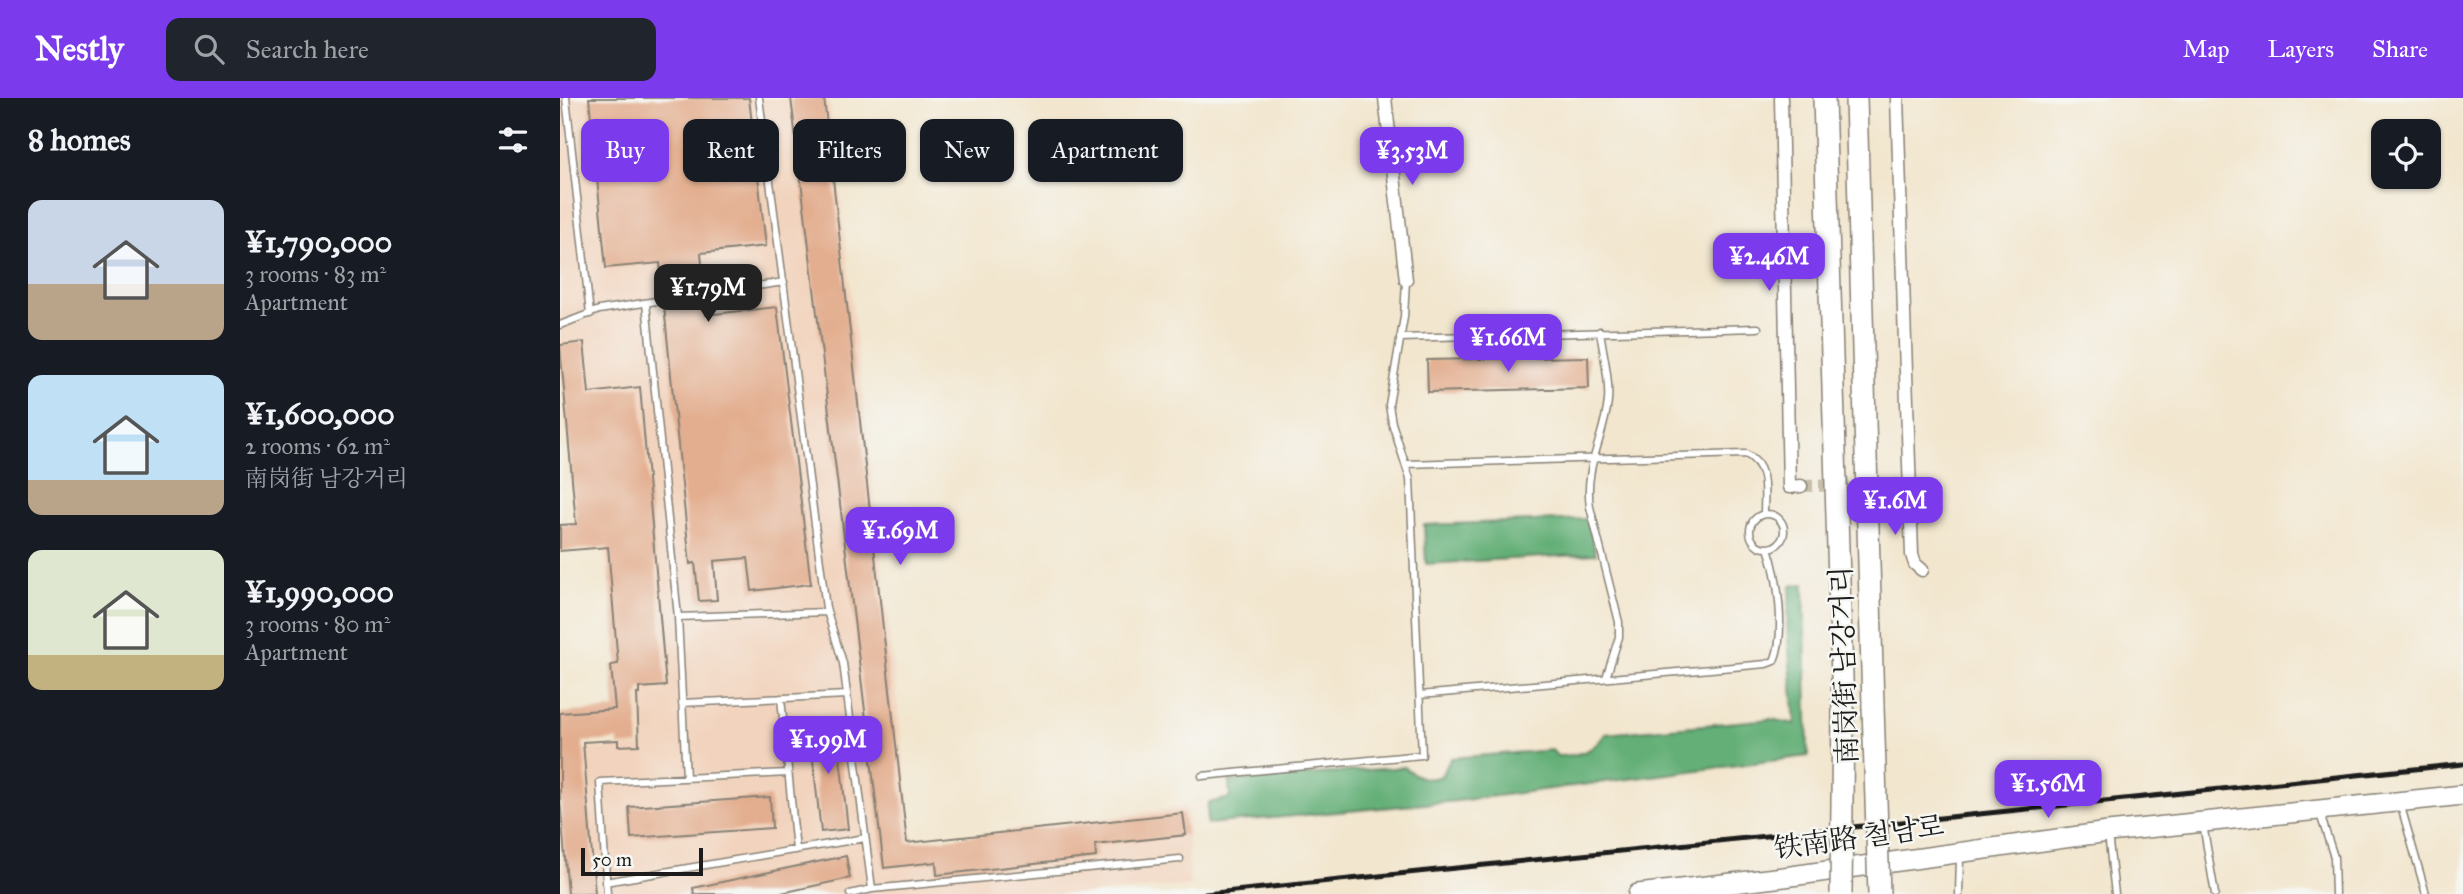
<!DOCTYPE html>
<meta charset="utf-8">
<style>
body{margin:0;font-family:"IM FELL Great Primer","Noto Serif SC","Noto Serif KR",serif;background:#20242c;color:#f1f3f6;height:100vh;display:flex;flex-direction:column;font-size:26px;white-space:nowrap}
*{box-sizing:border-box;margin:0}
p{font-size:23px;color:#9ea1a6}
.icon{flex:none;width:38px;height:38px;fill:none;stroke:currentColor;stroke-width:2;stroke-linecap:round;stroke-linejoin:round}
.map{position:relative;flex:1;overflow:hidden}
.sheet{display:flex;flex-direction:column;background:#171b24;width:560px}
.sheet>*{flex:none}
.hud{position:absolute;left:21px;top:21px;width:665px;height:63px;display:flex;gap:14px}
.fabs{position:absolute;left:1811px;top:21px;display:grid;gap:14px}
.fabs a{display:grid;place-items:center;width:70px;height:70px;border-radius:14px;background:#171b24;box-shadow:0 2px 5px #0004;font-size:35px}
.scale{position:absolute;left:21px;bottom:18px;width:122px;box-sizing:border-box;padding-left:7px;border:4px solid #1c1c1c;border-top:0;font-size:19px;line-height:24px;white-space:nowrap;color:#1c1c1c;-webkit-text-stroke:5px #f6f6f2;paint-order:stroke}
.price{position:absolute;translate:-50% -60px;padding:0 16px;border-radius:14px;background:#7c3aed;color:#fff;font-size:23px;line-height:46px;filter:drop-shadow(0 2px 4px #0008)}
.price::after{content:'';position:absolute;left:50%;top:42px;width:21px;height:16px;margin-left:-10px;background:inherit;clip-path:polygon(0 0,100% 0,50% 100%)}
.price.current{background:#222;color:#fff}
ul{padding:0;list-style:none}
li{display:flex;align-items:center;gap:21px;height:175px;padding:0 28px}
li span{display:grid;place-items:center;flex:none;width:196px;height:140px;border-radius:14px;color:#555}
li>.icon{margin-inline-start:auto}
span .icon{width:84px;height:84px;fill:#fffc;stroke-width:1}
li b{font-size:30px}
h2{display:flex;justify-content:space-between;align-items:center;height:84px;padding:0 28px;font-size:30px}
.pill{padding:0 24px;border-radius:14px;background:#171b24;box-shadow:0 2px 5px #0004;font-size:24px;line-height:63px}
.pill.current{background:#7c3aed;color:#fff}
header{display:flex;align-items:center;gap:42px;box-sizing:border-box;height:98px;padding:0 35px;background:#7c3aed;color:#fff}
header strong{font-size:33px}
nav{display:flex;gap:38px;margin-inline-start:auto;font-size:24px}
.search{width:490px;height:63px;background:#20242c;display:flex;align-items:center;gap:18px;box-sizing:border-box;padding:0 24px;border-radius:14px;color:#9ea1a6;font-size:26px}
main{display:flex;flex:1;min-height:0}
.map>svg:first-child{display:block}
.built{fill:#f2d4be}
.forest{fill:#64af77;stroke:#40664a;stroke-width:2}
.building{fill:#e3ae8f}
.lines{fill:none;stroke-linecap:round;stroke-linejoin:round}
.street-tunnel{stroke:#c7beaa;stroke-width:12;stroke-dasharray:12 6;stroke-linecap:butt}
.lane-casing{stroke:#878175;stroke-width:9}
.street-casing{stroke:#878175;stroke-width:15}
.secondary-casing{stroke:#878175;stroke-width:22}
.primary-casing{stroke:#878175;stroke-width:24}
.lane{stroke:#fff;stroke-width:6}
.street{stroke:#fff;stroke-width:12}
.secondary{stroke:#fff;stroke-width:19}
.primary{stroke:#fff;stroke-width:21}
.rail{stroke:#1c1c1c;stroke-width:5}
.primary-bridge-casing{stroke:#878175;stroke-width:24;stroke-linecap:butt}
.primary-bridge{stroke:#fff;stroke-width:21}
.labels{text-anchor:middle;dominant-baseline:central;stroke-width:5;stroke-linejoin:round;paint-order:stroke}
.street-label{font-size:28px;fill:#1c1c1c;stroke:#f6f6f2}
</style>
<header>
<strong>Nestly</strong>
<div class="search"><svg class="icon" aria-label="search" viewBox="0 0 24 24"><circle cx="10" cy="10" r="6"/><path d="M15 15l6 6"/></svg>Search here</div>
<nav><a>Map</a><a>Layers</a><a>Share</a></nav>
</header>
<main>
<section class="sheet">
<h2>8 homes<svg class="icon" aria-label="filters" viewBox="0 0 24 24"><path d="M4 7h16M4 17h16"/><circle cx="9" cy="7" r="2"/><circle cx="15" cy="17" r="2"/></svg></h2>
<ul>
<li><span style="background:linear-gradient(#c9d6e8 60%,#b9a48a 0)"><svg class="icon" aria-label="home" viewBox="0 0 24 24"><path d="M3 11l9-7 9 7M6 9v11h12V9"/></svg></span><div><b>¥1,790,000</b><p>3 rooms · 83 m²</p><p>Apartment</p></div></li>
<li><span style="background:linear-gradient(#bfe0f5 75%,#b9a48a 0)"><svg class="icon" aria-label="home" viewBox="0 0 24 24"><path d="M3 11l9-7 9 7M6 9v11h12V9"/></svg></span><div><b>¥1,600,000</b><p>2 rooms · 62 m²</p><p>南岗街 남강거리</p></div></li>
<li><span style="background:linear-gradient(#dfe7d0 75%,#c2b280 0)"><svg class="icon" aria-label="home" viewBox="0 0 24 24"><path d="M3 11l9-7 9 7M6 9v11h12V9"/></svg></span><div><b>¥1,990,000</b><p>3 rooms · 80 m²</p><p>Apartment</p></div></li>
</ul>
</section>
<div class="map">
<svg width="1903" height="796" viewBox="0 0 1903 796">
<rect width="100%" height="100%" fill="#f6f6f2"/>
<filter id="ink" filterUnits="userSpaceOnUse"><feTurbulence type="fractalNoise" baseFrequency=".0143" numOctaves="2"/><feDisplacementMap in="SourceGraphic" scale="14" xChannelSelector="R" yChannelSelector="G"/><feConvolveMatrix kernelMatrix="1 2 1 2 8 2 1 2 1" color-interpolation-filters="sRGB"/></filter>
<filter id="wash" filterUnits="userSpaceOnUse"><feTurbulence type="fractalNoise" baseFrequency=".00686" numOctaves="4" result="noise"/><feDisplacementMap in="SourceGraphic" scale="28" xChannelSelector="R" yChannelSelector="G"/><feGaussianBlur stdDeviation="1.57" result="paint"/><feColorMatrix in="noise" values="0 0 0 0 0 0 0 0 0 0 0 0 0 0 0 0 0 1.4 0 .05"/><feComposite in="paint" operator="in"/></filter>
<g filter="url(#wash)">
<rect width="100%" height="100%" fill="#f2e6ce"/>
<!-- built -->
<path class="built" d="M0,0h269l84,745 274,-36 3,78 -105,9h-520l-5,-61v-83l82,-4 -3,-52 -19,2 -15,-146 -23,1 -22,-179z"/>
<!-- forest -->
<path class="forest" d="M1027,421l9,35 -170,10 -2,-39z
M1244,486l4,172 -351,45 -250,23 1,-21 22,-5 -1,-17 175,-14c12,9 22,15 37,9l10,-18 101,-8 5,6c20,0 37,-4 48,-22l166,-15 24,5 -8,-99 4,-40z"/>
<g id="blocks">
<!-- building -->
<path class="building" d="M29,0h160l17,148 -65,7 3,35 -6,6 2,4 5,2 1,15 71,-8 34,277 -59,7 -4,-33 -34,3 3,39 -18,1 -4,-38 -5,1 -26,-258 4,-3v-5l-5,-4 -3,-31 -54,5z
M231,0h33l83,745 276,-30 3,22 -91,10 1,12 -159,18 -1,-13 -52,6z
M24,244l5,51 51,-6 26,299 -27,2v6h-2l2,51 -21,1v-6l-35,2 12,152h-27l-8,-96v-85l55,-4 -4,-44 7,-1 -10,-117 -48,4v-26l16,-1 -16,-179z
M1028,259l1,31 -161,4 -1,-32z
M276,623l12,108 -27,3 -12,-108z
M210,699l2,31 -141,10 -2,-31z
M286,758l4,22 -73,16h-83l-1,-6z"/>
</g>
</g>
<g filter="url(#ink)">
<use href="#blocks" fill-opacity="0" stroke="#878175" stroke-width="2"/>
<g class="lines">
<!-- street-tunnel -->
<path class="street-tunnel" d="M1241,388l98,-2"/>
<!-- lane casing -->
<g class="lane-casing">
<path id="lane" d="M6,0l24,216
M199,0l67,510 17,55 29,226
M144,196l80,-12
M86,205l32,314 8,161
M0,227l39,-15 64,-10
M1040,233c3,22 10,48 8,70 -4,39 -24,64 -18,106l29,115v15l-13,41
M840,240l358,-10
M845,366l341,-10c23,12 18,37 18,60
M1190 433a17 17 0 1 1 34 0a17 17 0 1 1-34 0Z
M118,519l149,-5
M860,597l346,-31 8,-3c12,-27 4,-85 -6,-113
M221,600l15,152
M122,605l165,-8
M642,678l220,-21 -12,-276 -18,-56 -3,-18 15,-88 2,-37
M1840,705l26,91
M1759,713l15,46 1,37
M1643,726l12,70
M1548,736l7,60
M45,784l260,-44
M47,796l-7,-112 188,-9
M290,796l22,-5 308,-30
M1399,796l1,-37"/>
</g>
<!-- street casing -->
<g class="street-casing">
<path id="street" d="M825,0l21,182
M1221,0l8,389 12,-1
M1337,0l15,457 3,9 7,6"/>
</g>
<!-- secondary casing -->
<g class="secondary-casing">
<path id="secondary" d="M1078,796l146,-17 324,-45 355,-37"/>
</g>
<!-- primary casing -->
<g class="primary-casing">
<path id="primary" d="M1264,0l19,611
M1296,0l17,608"/>
</g>
<!-- lane -->
<use href="#lane" class="lane"/>
<!-- street -->
<use href="#street" class="street"/>
<!-- secondary -->
<use href="#secondary" class="secondary"/>
<!-- primary -->
<use href="#primary" class="primary"/>
<!-- rail -->
<path class="rail" d="M645,796l1258,-130"/>
<!-- primary-bridge casing -->
<g class="primary-bridge-casing">
<path id="primary-bridge" d="M1313,608l6,188
M1281,796l2,-185"/>
</g>
<!-- primary-bridge -->
<use href="#primary-bridge" class="primary-bridge"/>
</g>
</g>
<g class="labels">
<!-- street labels -->
<g class="street-label">
<text transform="translate(1284 567) rotate(-92)">南岗街 남강거리</text>
<text transform="translate(1299 739) rotate(-8)">铁南路 철남로</text>
</g>
</g>
</svg>
<div class="fabs">
<a><svg class="icon" aria-label="locate" viewBox="0 0 24 24"><circle cx="12" cy="12" r="6"/><path d="M12 2v4M12 18v4M2 12h4M18 12h4"/></svg></a>
</div>
<div class="scale">50 m</div>
<b class="price" style="left:852px;top:89px">¥3.53M</b>
<b class="price" style="left:1209px;top:195px">¥2.46M</b>
<b class="price current" style="left:148px;top:226px">¥1.79M</b>
<b class="price" style="left:948px;top:276px">¥1.66M</b>
<b class="price" style="left:1335px;top:439px">¥1.6M</b>
<b class="price" style="left:340px;top:469px">¥1.69M</b>
<b class="price" style="left:268px;top:678px">¥1.99M</b>
<b class="price" style="left:1488px;top:722px">¥1.56M</b>
<div class="hud">
<a class="pill current">Buy</a>
<a class="pill">Rent</a>
<a class="pill">Filters</a>
<a class="pill">New</a>
<a class="pill">Apartment</a>
</div>
</div>
</main>
